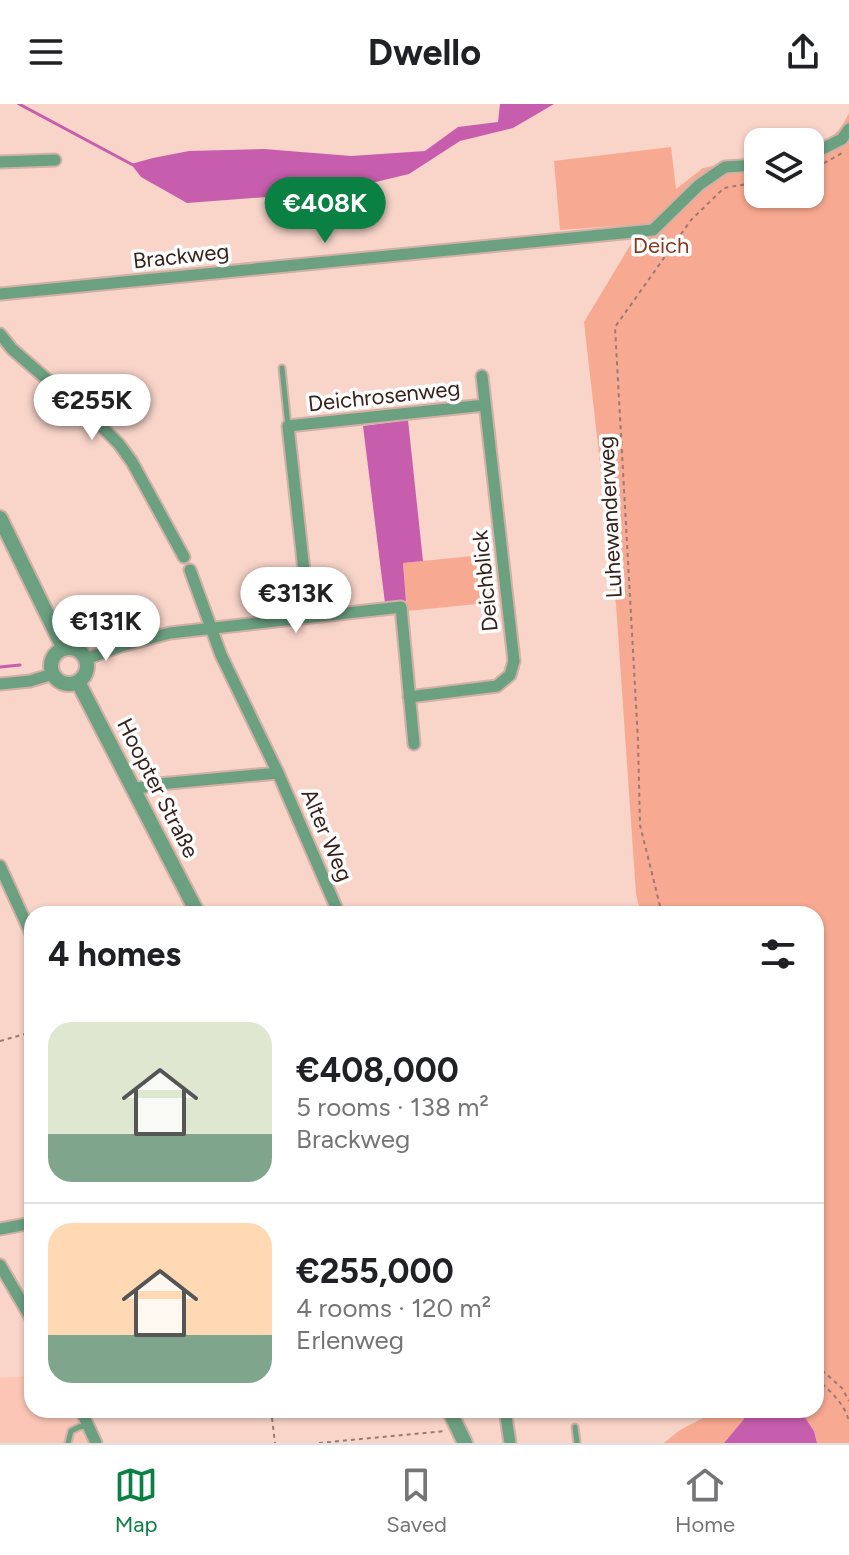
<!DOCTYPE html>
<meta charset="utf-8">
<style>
body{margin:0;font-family:Figtree,sans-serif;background:#f2f2f2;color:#202124;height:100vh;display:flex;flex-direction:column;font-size:30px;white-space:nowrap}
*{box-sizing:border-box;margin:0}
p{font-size:26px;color:#757577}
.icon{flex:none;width:44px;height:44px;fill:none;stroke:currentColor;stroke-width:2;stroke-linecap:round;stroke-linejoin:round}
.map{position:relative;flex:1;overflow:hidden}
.details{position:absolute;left:24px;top:802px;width:800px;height:512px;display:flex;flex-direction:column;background:#fff;border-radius:24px;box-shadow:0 2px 6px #0004}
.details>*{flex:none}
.fabs{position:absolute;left:744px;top:24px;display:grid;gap:16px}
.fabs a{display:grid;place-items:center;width:80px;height:80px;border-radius:16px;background:#fff;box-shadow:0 2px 6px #0004;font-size:40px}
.price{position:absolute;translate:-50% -68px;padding:0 18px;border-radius:28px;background:#fff;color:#222;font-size:26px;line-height:52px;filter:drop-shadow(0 2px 4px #0008)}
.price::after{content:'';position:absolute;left:50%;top:48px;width:24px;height:18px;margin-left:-12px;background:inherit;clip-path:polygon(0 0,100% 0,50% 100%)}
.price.selected{background:#0b8043;color:#fff}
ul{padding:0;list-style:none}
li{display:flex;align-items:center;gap:24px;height:200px;padding:0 24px}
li+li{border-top:2px solid #e0e0e0}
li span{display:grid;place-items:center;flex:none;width:224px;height:160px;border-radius:24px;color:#555}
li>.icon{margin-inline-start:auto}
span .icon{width:96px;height:96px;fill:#fffc;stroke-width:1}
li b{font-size:34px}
h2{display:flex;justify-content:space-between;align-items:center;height:96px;padding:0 24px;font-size:34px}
header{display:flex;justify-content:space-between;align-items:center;height:104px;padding:0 24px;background:#fff;font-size:36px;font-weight:700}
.menu{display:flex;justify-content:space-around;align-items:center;height:112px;border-top:2px solid #e0e0e0;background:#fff;font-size:22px;color:#757577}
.menu a{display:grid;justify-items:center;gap:4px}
.menu .selected{color:#0b8043}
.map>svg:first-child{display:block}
.built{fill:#fcc6b6}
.green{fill:#f8a991}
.water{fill:#c75ead}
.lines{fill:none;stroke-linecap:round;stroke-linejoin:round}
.stream{stroke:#c75ead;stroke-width:3}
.service-casing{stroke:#d1b0a6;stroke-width:9}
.minor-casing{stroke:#d1b0a6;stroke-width:15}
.tertiary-casing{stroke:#d1b0a6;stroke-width:18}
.path{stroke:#987b72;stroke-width:2;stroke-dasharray:4 4;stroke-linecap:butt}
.service{stroke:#6ba081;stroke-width:5}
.minor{stroke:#6ba081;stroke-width:11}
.tertiary{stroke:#6ba081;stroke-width:14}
.labels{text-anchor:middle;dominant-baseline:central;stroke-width:7;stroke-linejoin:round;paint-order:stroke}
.park-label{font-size:22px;fill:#87381e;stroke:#fefefe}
.street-label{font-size:22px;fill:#37211b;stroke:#fefefe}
</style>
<header><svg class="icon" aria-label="menu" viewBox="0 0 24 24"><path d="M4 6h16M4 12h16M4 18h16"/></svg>Dwello<svg class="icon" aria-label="share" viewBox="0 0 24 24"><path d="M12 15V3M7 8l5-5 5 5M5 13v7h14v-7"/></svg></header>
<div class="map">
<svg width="849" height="1339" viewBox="0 0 849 1339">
<rect width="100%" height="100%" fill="#f8d4c9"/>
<!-- built -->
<path class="built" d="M32,1272v34h42l15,33h-89v-65z"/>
<!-- green -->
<path class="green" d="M849,9v1330h-32l-3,-12 -14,-21h16v-496h-175l-5,-20 -20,-290 -32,-282 59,-98 -83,6 -6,-69 117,-14 5,42 27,-21 55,-11v37h52v-48c22,-6 29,-13 39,-33z
M492,450l5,48 -90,9 -4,-48z
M712,1306h29l3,9 -20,24h-60l16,-13 27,-14z"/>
<!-- water -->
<path class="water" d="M500,0h54l-41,24 -53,13 -51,33 -50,12 -53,8 -119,9 -46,-26 -10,-13 22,-6 36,-7 75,-2 87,7 74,-5 33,-24 40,-5z
M408,316l15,141 -20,2 3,38 -21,2 -22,-177z
M741,1306h59l14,21 3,12h-93l20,-24z"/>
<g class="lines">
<!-- stream -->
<path class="stream" d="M19,0l114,61
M0,563l20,-2"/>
<!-- service casing -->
<g class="service-casing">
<path id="service" d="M282,264l6,58
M575,1323l2,16
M68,1339l3,-12 8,-4 8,-1"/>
</g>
<!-- minor casing -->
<g class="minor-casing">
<path id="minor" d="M810,51l32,-16 7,-10
M0,58l55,-2
M0,190l653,-64 46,-45 26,-18 33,-2
M0,230l12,15 92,80 15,15 13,18 52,95
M190,466l31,85 57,118
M309,512l-21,-190 197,-21
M86,555l35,-13 49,-13 231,-26 13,137
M0,580l30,-3 23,-7
M409,593l88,-11 13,-11 4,-14 -32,-285
M134,685l25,-5 119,-11 61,141
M0,762l32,70
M0,1125l32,-6
M0,1161l32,55
M81,1306l15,33
M505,1306l5,33"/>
</g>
<!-- tertiary casing -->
<g class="tertiary-casing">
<path id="tertiary" d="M0,414l64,131
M51 562a18 18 0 1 1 36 0a18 18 0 1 1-36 0Z
M78,578l120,232
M449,1306l16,33"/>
</g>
<!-- path -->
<path class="path" d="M810,67l34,-19
M662,810l-22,-89 -2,-84 -23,-414 76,-107 33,-32 34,-6
M0,937l32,-9
M816,1261l26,23 7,13
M816,1275c13,10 31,27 33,44
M271,1306l4,33
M319,1339l127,-12"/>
<!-- service -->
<use href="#service" class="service"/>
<!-- minor -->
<use href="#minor" class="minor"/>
<!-- tertiary -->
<use href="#tertiary" class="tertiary"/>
</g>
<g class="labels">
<!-- park labels -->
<g class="park-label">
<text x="661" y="141">Deich</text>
</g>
<!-- street labels -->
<g class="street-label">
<text transform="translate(181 152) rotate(-6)">Brackweg</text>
<text transform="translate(384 292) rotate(-6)">Deichrosenweg</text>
<text transform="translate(610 413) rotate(-93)">Luhewanderweg</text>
<text transform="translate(485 477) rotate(-96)">Deichblick</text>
<text transform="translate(158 684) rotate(63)">Hoopter Straße</text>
<text transform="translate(327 731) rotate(67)">Alter Weg</text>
</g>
</g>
</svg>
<div class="fabs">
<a><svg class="icon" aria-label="layers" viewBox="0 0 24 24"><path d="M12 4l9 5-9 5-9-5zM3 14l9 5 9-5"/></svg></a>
</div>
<b class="price selected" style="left:325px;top:141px">€408K</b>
<b class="price" style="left:92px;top:338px">€255K</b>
<b class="price" style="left:296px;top:531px">€313K</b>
<b class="price" style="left:106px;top:559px">€131K</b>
<section class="details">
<h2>4 homes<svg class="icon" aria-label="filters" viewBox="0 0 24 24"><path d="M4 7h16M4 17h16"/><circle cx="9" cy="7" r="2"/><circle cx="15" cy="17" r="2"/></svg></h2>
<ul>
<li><span style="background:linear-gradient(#dfe7d0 70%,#7fa58c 0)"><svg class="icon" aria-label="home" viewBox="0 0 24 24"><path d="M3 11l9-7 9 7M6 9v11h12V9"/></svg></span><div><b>€408,000</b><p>5 rooms · 138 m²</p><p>Brackweg</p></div></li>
<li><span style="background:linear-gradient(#ffd9b3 70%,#7fa58c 0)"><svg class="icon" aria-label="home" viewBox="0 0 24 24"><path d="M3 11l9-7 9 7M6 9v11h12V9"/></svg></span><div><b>€255,000</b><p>4 rooms · 120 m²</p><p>Erlenweg</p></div></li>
</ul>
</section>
</div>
<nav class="menu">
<a class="selected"><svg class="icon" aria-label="map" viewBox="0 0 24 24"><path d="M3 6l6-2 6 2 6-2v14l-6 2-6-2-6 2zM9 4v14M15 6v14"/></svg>Map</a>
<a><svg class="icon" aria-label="saved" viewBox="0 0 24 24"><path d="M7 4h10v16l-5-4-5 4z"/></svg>Saved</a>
<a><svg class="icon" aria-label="home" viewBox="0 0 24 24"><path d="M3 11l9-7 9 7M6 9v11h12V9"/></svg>Home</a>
</nav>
